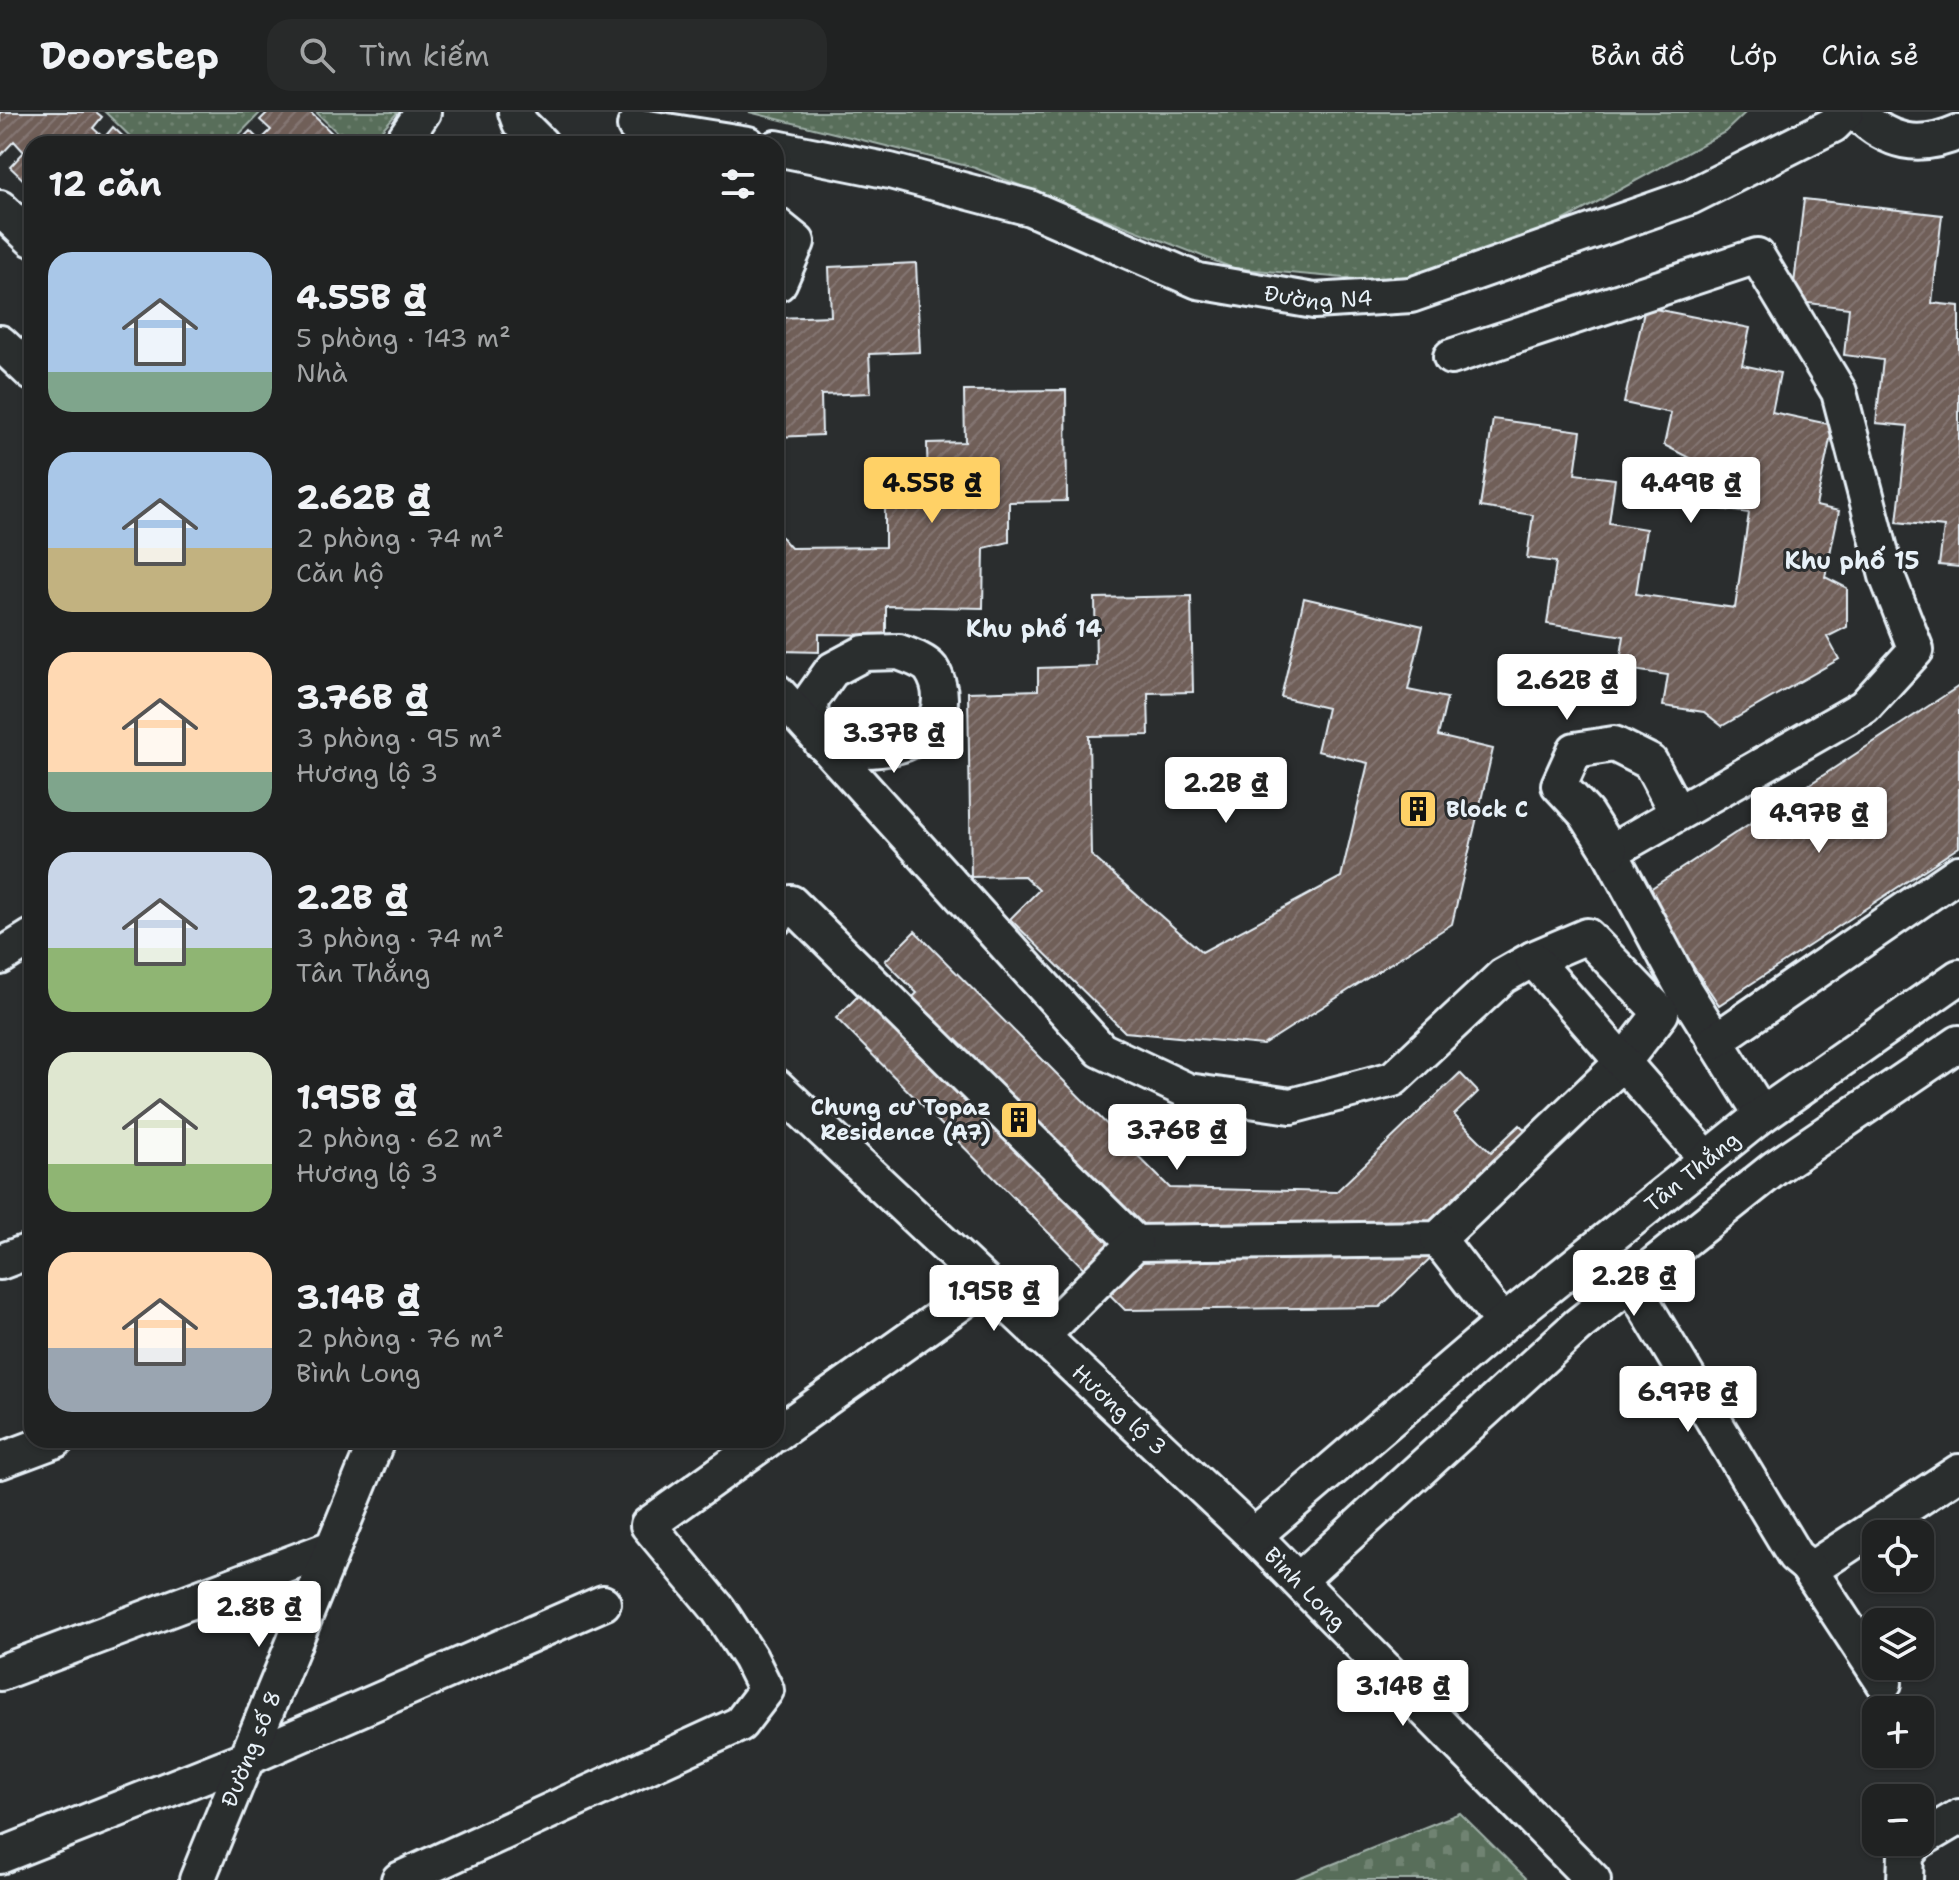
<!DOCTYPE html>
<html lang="vi">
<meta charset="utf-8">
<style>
body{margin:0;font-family:"Shantell Sans",sans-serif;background:#282a2a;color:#f1f3f6;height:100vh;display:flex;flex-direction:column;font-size:30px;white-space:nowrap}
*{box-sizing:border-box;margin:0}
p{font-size:26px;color:#a2a4a5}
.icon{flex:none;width:44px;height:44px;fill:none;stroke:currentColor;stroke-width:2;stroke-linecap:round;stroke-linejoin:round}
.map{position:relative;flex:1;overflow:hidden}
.drawer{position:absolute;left:24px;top:24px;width:760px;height:1312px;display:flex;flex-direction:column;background:#202222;border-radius:24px;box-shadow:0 2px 6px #0004,0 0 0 2px #3d3f40}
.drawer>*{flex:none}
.buttons{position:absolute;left:1862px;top:1408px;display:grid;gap:16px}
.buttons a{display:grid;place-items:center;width:72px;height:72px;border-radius:16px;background:#202222;box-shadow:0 2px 6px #0004,0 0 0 2px #3d3f40;font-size:40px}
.price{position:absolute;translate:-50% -68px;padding:0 18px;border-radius:8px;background:#fff;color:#222;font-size:26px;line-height:52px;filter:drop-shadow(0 2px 4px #0008)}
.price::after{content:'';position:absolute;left:50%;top:48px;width:24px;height:18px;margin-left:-12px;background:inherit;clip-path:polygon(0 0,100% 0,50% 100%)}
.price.current{background:#ffd166;color:#111}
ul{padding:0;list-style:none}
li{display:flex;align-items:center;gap:24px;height:200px;padding:0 24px}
li span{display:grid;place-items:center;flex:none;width:224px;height:160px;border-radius:24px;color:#555}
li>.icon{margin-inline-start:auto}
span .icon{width:96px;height:96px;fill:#fffc;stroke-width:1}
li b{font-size:34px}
h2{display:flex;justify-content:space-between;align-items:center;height:96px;padding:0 24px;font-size:34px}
header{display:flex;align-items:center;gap:48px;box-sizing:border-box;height:112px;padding:0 40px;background:#202222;border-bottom:2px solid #3d3f40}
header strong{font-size:38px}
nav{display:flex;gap:44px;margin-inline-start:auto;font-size:28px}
.search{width:560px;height:72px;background:#282a2a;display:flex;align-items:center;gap:20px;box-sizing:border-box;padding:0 28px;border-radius:24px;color:#a2a4a5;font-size:30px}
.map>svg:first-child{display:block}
.cemetery{fill:url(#cemetery-stones);stroke:#a0b0a9;stroke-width:2}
.park{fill:url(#park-dots);stroke:#a0b0a9;stroke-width:2}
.building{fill:url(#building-hatch);stroke:#e8f1f8;stroke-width:2}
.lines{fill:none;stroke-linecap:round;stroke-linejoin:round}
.minor-casing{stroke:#e8f1f8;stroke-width:40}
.minor{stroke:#2a2d2e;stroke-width:34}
.labels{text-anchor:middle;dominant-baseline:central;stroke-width:6;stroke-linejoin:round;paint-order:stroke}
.street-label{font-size:22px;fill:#e8f1f8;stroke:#2a2d2e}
.poi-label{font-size:22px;font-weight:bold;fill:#e8f1f8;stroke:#2a2d2e;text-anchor:start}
.neighbourhood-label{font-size:24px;font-weight:bold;fill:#e8f1f8;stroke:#2a2d2e}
</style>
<header>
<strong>Doorstep</strong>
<div class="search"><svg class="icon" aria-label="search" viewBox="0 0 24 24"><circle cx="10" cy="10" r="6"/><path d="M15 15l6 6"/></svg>Tìm kiếm</div>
<nav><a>Bản đồ</a><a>Lớp</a><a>Chia sẻ</a></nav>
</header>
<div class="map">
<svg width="1959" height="1768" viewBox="0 0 1959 1768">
<defs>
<pattern id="cemetery-stones" width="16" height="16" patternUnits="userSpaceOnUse" patternTransform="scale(2)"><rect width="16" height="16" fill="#586e5a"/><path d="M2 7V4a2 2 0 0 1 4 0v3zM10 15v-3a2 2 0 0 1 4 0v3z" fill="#708372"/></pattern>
<pattern id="park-dots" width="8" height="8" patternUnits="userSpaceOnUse" patternTransform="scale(2)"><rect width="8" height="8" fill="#586e5a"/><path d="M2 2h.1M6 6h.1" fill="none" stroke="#708372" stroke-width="1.8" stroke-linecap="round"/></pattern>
<pattern id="building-hatch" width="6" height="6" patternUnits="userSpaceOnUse" patternTransform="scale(2)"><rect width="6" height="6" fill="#705f59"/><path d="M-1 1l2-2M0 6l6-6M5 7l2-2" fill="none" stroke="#847672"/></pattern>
</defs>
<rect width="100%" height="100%" fill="#2a2d2e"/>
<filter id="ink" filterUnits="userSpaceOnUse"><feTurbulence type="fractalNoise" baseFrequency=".0125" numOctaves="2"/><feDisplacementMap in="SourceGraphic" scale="16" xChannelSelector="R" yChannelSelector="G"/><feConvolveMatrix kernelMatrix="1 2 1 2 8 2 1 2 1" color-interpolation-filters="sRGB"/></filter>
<g filter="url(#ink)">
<!-- cemetery -->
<path class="cemetery" d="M1460,1701l68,67h-235z"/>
<!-- park -->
<path class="park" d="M105,0h156l-31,32h-92z
M316,0h82l-29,32h-20z
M749,0h997l-21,20 -186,102 -150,48 -156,-14 -258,-100z"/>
<!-- building -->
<path class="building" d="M0,0h96l6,5 -9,11 11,10 9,-11 18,17h-99v44l-22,-21 14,-15 -10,-11 -14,15z
M268,0h42l30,29 -2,3h-101l13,-13 10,10 11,-11 -11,-10z
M1804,87l138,16 -10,88 27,3v261l-20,-2 5,-38 -47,-5 11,-96 -32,-3 7,-63 -39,-5 5,-47 -57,-7z
M916,151l4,89 -51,2 2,39 -50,2 1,40 -46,2 1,-119 54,-2 -2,-49z
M1645,195l105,21 -8,37 38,8 -8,39 61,13 -17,81 23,5 -14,66 22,11v39l-20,10 12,22 -117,67 -18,-14 -41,-6 5,-31 -49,-7 5,-32 -77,-12 9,-62 -29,-4 6,-43 -53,-8 13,-88 88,12 -6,43 40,5 -6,44 37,6 -10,65 99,14 14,-95 -52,-7 6,-41 -39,-20 7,-32 -47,-10z
M1066,278l1,111 -58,1v40l-25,6 -1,60 -97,-2v29l-67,-1v18l-38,-1v-29l-5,5v-100v4l15,17 94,-1v-49l43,-1 -1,-54 38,-1 -1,-51z
M1191,484l2,96 -45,1 1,42 -60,1 2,119 111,97 139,-75 27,-114 -51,-12 10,-43 -46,-11 23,-99 119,28 -15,64 39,8 -9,38 55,13 -41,175 -189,121 -138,-13 -115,-113 29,-29 -15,-14 -53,1 -3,-185 70,-2v-22l58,-2 -1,-68z
M1959,574v161l-240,158 -75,-112z
M915,819l255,257 166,4 124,-119 18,19 -24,23 37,37 29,-27 25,25 -165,157 -255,3 -289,-292 25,-25 27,28 29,-28 -32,-32z"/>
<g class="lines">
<!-- minor casing -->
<g class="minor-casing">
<g id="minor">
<path d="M516,0l4,11 21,21"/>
<path d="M1856,0c32,31 62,38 103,20"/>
<path d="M635,14l113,18"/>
<path d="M401,32l22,-32"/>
<path id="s1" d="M776,36l114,23 140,37 168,73 116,20 97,-6 279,-98 143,-72 13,-13"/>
<path d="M0,96l32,31"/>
<path d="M776,113l21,17 -18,41h-3"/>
<path d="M0,231l32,30"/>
<path d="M1451,245l306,-101 82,136 48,184 29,74 -52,57 -254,145 74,138 78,125"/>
<path d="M899,540c10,4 26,9 32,17 6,9 9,20 9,29 1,53 -82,61 -119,44l-10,-23 -1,-18 22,-31 32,-17z"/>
<path d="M776,579l325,359 87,41 103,15 102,-27 110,-103 30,-17 54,-23 74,77 -38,49 -185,177 -303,4 -344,-340 -15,15"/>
<path d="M1610,740l-24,-38 -27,-29 16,-35 39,-6 36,18 27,51"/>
<path d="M0,845l32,-20"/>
<path d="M1533,847l174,200"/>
<path d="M1715,929l244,-168"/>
<path id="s2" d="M776,974l478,450 339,344"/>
<path d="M1438,1127l65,84"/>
<path d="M0,1150l32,-12"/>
<path d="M1631,1171l164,273 12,10 12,-2 140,-92"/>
<path d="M1041,1225l94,-94"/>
<path d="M776,1322l210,-149"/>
<path d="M0,1349l56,-21"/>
<path id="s3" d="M1254,1424l249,-213 259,-208 197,-138"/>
<path d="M1807,1454l77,117"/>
<path d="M1299,1468l278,-254 198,-158 184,-125"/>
<path d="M0,1561l332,-125"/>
<path d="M1920,1728l39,-23"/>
<path d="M0,1744l245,-97 358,-156"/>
<path id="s4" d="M197,1768l180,-440"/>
<path d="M399,1768l341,-156 26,-34 -16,-32 -32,-49 -70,-84 119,-85"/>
<path d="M1905,1768l1,-25 11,-13"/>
</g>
</g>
<!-- minor -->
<use href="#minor" class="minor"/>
</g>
</g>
<!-- icons -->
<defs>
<g id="building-square" transform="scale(2)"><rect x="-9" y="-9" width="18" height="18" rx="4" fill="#ffd166" stroke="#2a2d2e"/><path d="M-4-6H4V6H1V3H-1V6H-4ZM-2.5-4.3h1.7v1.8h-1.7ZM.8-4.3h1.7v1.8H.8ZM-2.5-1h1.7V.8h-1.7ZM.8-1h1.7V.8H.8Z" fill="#111"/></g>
</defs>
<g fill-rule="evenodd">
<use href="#building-square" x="1418" y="697"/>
<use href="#building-square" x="1019" y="1008"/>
</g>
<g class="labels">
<!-- street labels -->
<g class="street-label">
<text stroke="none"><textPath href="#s1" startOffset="566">Đường N4</textPath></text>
<text stroke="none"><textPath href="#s3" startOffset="570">Tân Thắng</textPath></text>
<text stroke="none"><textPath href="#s2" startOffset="472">Hương lộ 3</textPath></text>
<text stroke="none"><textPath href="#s2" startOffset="730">Bình Long</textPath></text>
<text stroke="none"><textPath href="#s4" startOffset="142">Đường số 8</textPath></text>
</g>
<!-- poi labels -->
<g class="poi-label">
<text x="1446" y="697">Block C</text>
<text x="991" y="995" text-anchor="end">Chung cư Topaz<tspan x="991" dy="25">Residence (A7)</tspan></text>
</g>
<!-- neighbourhood labels -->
<g class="neighbourhood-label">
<text x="1852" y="449">Khu phố 15</text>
<text x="1034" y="517">Khu phố 14</text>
</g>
</g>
</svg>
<div class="buttons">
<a><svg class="icon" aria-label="locate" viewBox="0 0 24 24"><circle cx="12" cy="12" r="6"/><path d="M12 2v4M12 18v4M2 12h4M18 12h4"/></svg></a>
<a><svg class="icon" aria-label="layers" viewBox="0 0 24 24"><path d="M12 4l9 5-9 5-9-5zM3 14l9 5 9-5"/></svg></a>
<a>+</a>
<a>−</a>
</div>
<b class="price current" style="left:932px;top:413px">4.55B ₫</b>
<b class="price" style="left:1691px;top:413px">4.49B ₫</b>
<b class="price" style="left:1567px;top:610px">2.62B ₫</b>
<b class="price" style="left:894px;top:663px">3.37B ₫</b>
<b class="price" style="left:1226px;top:713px">2.2B ₫</b>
<b class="price" style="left:1819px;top:743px">4.97B ₫</b>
<b class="price" style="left:1177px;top:1060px">3.76B ₫</b>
<b class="price" style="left:1634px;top:1206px">2.2B ₫</b>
<b class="price" style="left:994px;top:1221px">1.95B ₫</b>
<b class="price" style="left:1688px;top:1322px">6.97B ₫</b>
<b class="price" style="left:259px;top:1537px">2.8B ₫</b>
<b class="price" style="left:1403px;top:1616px">3.14B ₫</b>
<section class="drawer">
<h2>12 căn<svg class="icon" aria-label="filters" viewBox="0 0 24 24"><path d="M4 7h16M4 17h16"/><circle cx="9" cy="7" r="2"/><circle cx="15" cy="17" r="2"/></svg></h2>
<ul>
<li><span style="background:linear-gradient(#a9c7e8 75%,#7fa58c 0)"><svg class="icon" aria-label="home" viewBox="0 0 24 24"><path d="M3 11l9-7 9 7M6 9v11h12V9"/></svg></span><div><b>4.55B ₫</b><p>5 phòng · 143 m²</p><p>Nhà</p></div></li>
<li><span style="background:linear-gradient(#a9c7e8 60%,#c2b280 0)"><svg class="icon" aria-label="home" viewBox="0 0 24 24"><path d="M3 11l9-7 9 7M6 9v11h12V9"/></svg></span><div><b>2.62B ₫</b><p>2 phòng · 74 m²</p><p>Căn hộ</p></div></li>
<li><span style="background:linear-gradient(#ffd9b3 75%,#7fa58c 0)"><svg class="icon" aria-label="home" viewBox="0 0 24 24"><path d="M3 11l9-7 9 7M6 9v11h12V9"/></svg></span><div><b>3.76B ₫</b><p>3 phòng · 95 m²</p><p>Hương lộ 3</p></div></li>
<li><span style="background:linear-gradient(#c9d6e8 60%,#8fb573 0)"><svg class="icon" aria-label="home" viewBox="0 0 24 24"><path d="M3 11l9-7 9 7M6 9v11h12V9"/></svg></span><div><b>2.2B ₫</b><p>3 phòng · 74 m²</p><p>Tân Thắng</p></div></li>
<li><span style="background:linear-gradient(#dfe7d0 70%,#8fb573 0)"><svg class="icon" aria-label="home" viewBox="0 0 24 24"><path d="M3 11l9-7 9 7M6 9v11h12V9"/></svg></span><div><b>1.95B ₫</b><p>2 phòng · 62 m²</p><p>Hương lộ 3</p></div></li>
<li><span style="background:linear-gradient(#ffd9b3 60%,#9aa5b1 0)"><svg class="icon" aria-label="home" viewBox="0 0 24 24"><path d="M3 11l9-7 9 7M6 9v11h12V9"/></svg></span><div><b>3.14B ₫</b><p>2 phòng · 76 m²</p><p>Bình Long</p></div></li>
</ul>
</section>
</div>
